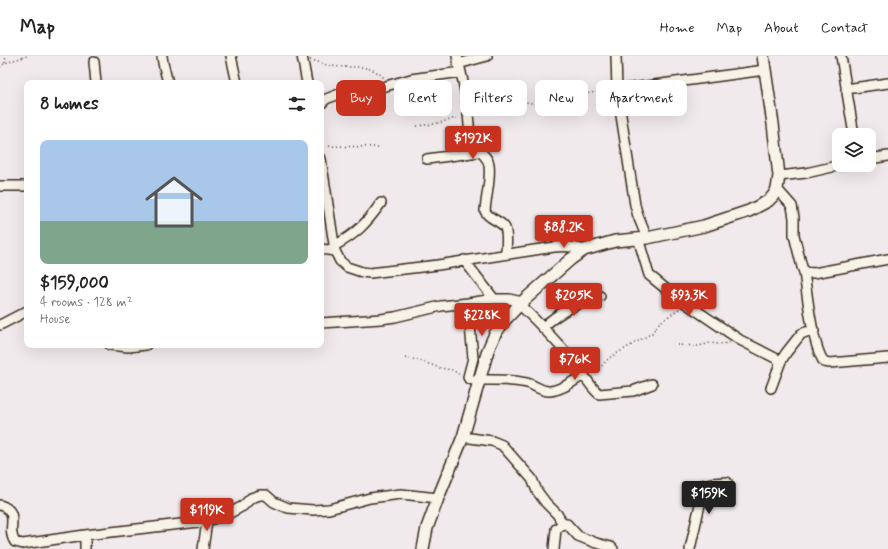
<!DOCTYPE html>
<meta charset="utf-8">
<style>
body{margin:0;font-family:Mynerve,sans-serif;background:#f6f6f6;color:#222;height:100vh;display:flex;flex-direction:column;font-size:15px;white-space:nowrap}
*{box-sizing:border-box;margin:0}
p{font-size:13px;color:#767676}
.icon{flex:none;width:22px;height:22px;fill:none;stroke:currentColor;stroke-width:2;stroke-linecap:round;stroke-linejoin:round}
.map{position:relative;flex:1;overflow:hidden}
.drawer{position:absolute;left:24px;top:24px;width:300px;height:268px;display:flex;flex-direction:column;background:#fff;border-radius:8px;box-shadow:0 4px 16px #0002}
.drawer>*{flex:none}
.banner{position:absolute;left:336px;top:24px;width:380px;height:36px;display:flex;gap:8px}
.controls{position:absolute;left:832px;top:72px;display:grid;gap:8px}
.controls a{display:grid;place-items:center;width:44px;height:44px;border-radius:8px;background:#fff;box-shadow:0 4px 16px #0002;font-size:20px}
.price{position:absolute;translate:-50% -34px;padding:0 9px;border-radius:4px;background:#c8321e;color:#fff;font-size:13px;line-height:26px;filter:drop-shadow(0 1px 2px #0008)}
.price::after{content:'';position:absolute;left:50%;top:24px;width:12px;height:9px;margin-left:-6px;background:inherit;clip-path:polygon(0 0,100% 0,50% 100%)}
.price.selected{background:#222;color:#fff}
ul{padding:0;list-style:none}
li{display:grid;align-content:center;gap:8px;height:212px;padding:0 16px}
li span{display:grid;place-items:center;height:124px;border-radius:8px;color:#555}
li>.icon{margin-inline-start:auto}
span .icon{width:72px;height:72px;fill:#fffc;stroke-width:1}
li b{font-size:17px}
h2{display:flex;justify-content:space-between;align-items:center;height:48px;padding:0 16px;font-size:17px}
.chip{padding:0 14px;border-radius:8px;background:#fff;box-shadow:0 4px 16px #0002;font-size:14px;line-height:36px}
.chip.selected{background:#c8321e;color:#fff}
header{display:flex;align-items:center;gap:24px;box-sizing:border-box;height:56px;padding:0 20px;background:#fff;border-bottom:1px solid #e0e0e0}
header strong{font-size:19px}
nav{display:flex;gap:22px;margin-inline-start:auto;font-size:14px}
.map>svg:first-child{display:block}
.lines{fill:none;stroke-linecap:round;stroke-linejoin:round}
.minor-casing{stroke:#3b2a1e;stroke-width:12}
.tertiary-casing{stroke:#3b2a1e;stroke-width:14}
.path{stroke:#3b2a1e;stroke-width:1.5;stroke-dasharray:1 3;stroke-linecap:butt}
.minor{stroke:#f7f3e8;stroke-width:9}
.tertiary{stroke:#f7f3e8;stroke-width:11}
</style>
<header>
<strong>Map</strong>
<nav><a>Home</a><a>Map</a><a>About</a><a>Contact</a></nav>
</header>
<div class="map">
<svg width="888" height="493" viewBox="0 0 888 493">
<rect width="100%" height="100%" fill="#f1eaec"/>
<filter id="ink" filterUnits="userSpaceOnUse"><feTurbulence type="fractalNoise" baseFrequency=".025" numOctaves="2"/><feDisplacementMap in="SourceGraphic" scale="8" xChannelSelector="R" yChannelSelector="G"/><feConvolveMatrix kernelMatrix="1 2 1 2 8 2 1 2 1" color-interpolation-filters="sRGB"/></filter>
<g filter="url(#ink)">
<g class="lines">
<!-- minor casing -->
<g class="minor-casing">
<path id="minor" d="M162,0l1,7 5,20
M231,0l6,27
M302,0l5,27
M457,0c4,16 8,32 10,48 2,13 1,24 5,37 4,10 16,14 17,24 2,15 -3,31 -4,46 4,9 16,9 20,17 3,7 1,18 1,26
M616,0l1,34 18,115 3,11 9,22
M841,0l13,79
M94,6l2,21
M458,8l29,-8
M846,33l42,-6
M617,34l148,-20
M321,48l5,-5 16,-6 33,-4 36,-10 50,-7
M321,103l14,92 5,10 7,6 15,5 8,1 68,-8 116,-18c11,-1 19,-1 30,3
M427,103l52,-7
M869,103l19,-3
M779,120l27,-3 35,-8
M0,130h27
M777,133l15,17 2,12v17l8,32 2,5 10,1 74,-14
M638,182l11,37 23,19 68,46 41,21
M334,190c22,-12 32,-22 47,-43
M321,193l14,2
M464,204l30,39
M804,216c3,21 8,73 20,90l6,1 58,-5
M468,247l5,55 -5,19 1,2 11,3
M520,249c20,19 38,38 56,59 8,10 13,22 23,30l34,-3 19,-7
M321,267l60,-4 14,-2 46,-11 27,-3 26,-4h15l13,3
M0,269l27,-14
M543,271c19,-17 33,-23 57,-31
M110,289l18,2 18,-2
M480,324c16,0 31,-1 47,3 8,2 14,9 23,8 12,-1 23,-10 34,-16
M771,332l10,-27 5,-8 15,-19 5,-2 8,-1
M463,381l29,4 10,4 30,34 5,12 9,12 11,11 6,10
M0,449c22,7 5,24 15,37l8,2 62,-9 122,-14 23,-8 13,-7 8,-8 9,-3h6l8,7 14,6 25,2 16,-1 41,-11 31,-4 37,4
M85,479v14
M203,493l4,-28
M554,493l2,-20 7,-5h4l11,12 18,7 15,4 2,2
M690,493l11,-49v-11l1,-4 9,-2 16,-1"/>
</g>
<!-- tertiary casing -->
<g class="tertiary-casing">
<path id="tertiary" d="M423,493l4,-21 11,-30 25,-61 25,-87 7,-16 10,-14 17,-18 49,-43 13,-9 31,-9 32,-3 57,-12 45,-15 19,-10 5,-5 4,-7 2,-13 -6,-52 -10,-68"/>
</g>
<!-- path -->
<path class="path" d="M310,4c8,1 14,5 22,6 19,3 37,-4 52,12
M5,7l1,-7
M0,11l5,-4 22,-7
M476,58l50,-12 21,4 37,-12 26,-4
M417,70l17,-2 26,-7
M321,90l58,1
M677,289l22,1 11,-3 9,1 12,-1
M405,302l13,2 22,8 12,2 9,5
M591,315l10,-4 8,-9 43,-25 7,-10 20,-14"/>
<!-- minor -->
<use href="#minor" class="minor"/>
<!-- tertiary -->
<use href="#tertiary" class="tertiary"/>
</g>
</g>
</svg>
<div class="controls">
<a><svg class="icon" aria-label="layers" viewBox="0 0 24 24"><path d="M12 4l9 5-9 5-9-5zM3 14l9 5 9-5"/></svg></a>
</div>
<b class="price" style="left:473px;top:104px">$192K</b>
<b class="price" style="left:564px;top:193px">$88.2K</b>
<b class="price" style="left:574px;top:261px">$205K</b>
<b class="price" style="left:689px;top:261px">$93.3K</b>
<b class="price" style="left:482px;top:281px">$228K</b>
<b class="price" style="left:575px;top:325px">$76K</b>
<b class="price selected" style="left:709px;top:459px">$159K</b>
<b class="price" style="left:207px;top:476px">$119K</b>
<div class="banner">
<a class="chip selected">Buy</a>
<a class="chip">Rent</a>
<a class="chip">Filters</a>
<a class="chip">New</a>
<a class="chip">Apartment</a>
</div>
<section class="drawer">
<h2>8 homes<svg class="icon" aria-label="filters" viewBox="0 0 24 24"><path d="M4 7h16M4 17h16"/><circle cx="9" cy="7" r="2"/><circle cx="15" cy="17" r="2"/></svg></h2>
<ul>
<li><span style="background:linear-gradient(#a9c7e8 65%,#7fa58c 0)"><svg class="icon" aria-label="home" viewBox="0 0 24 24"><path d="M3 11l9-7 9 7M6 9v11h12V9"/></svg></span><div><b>$159,000</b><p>4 rooms · 128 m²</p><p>House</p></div></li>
</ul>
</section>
</div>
